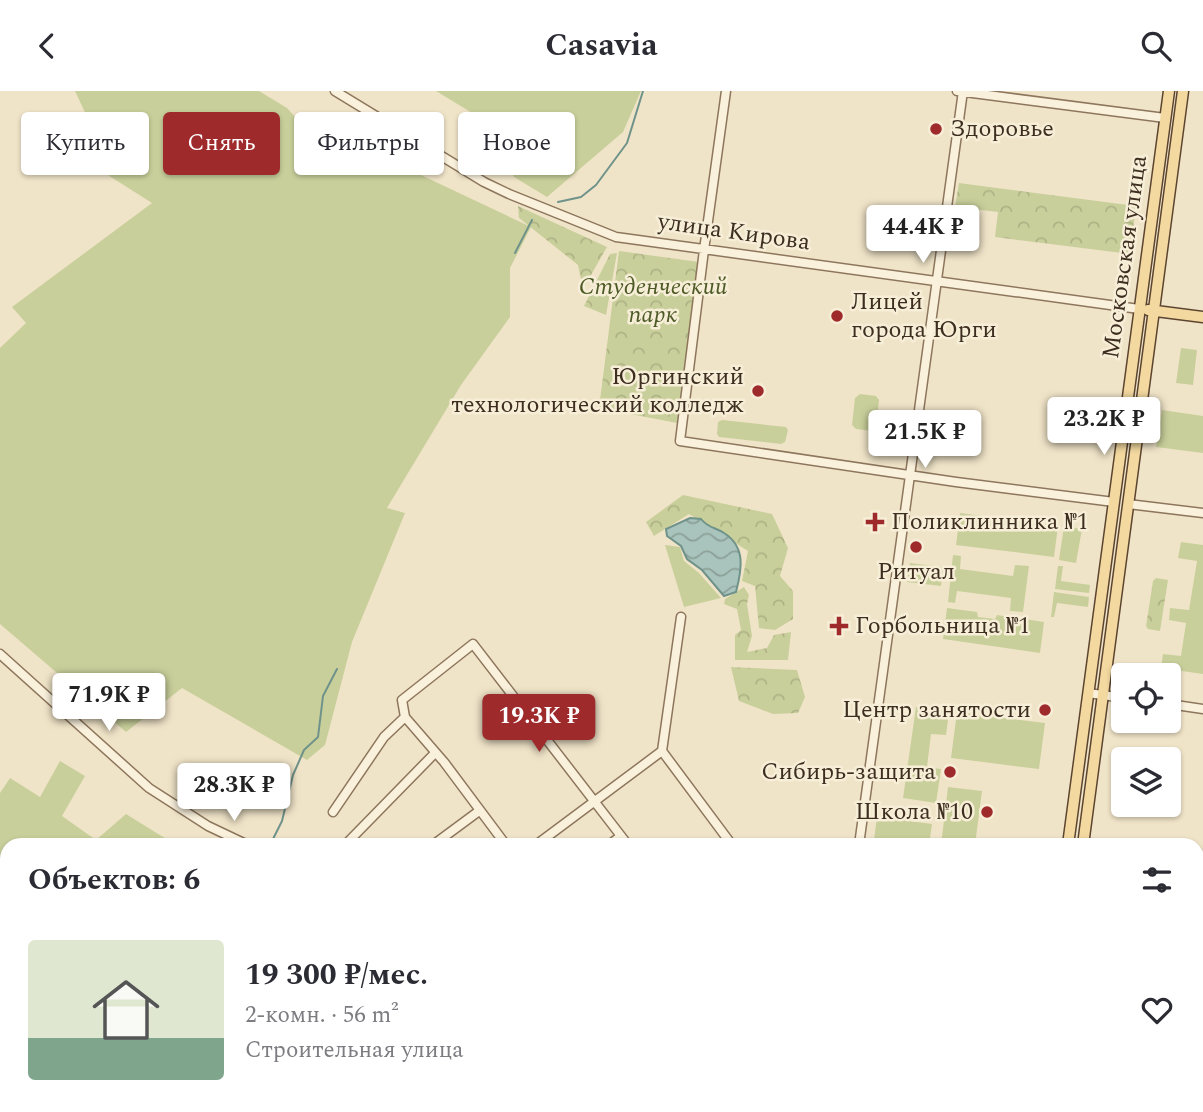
<!DOCTYPE html>
<html lang="ru">
<meta charset="utf-8">
<style>
body{margin:0;font-family:Spectral,serif;background:#f7f7f7;color:#2b2b33;height:100vh;display:flex;flex-direction:column;font-size:26px;white-space:nowrap}
*{box-sizing:border-box;margin:0}
p{font-size:23px;color:#7c7c81}
.icon{flex:none;width:38px;height:38px;fill:none;stroke:currentColor;stroke-width:2;stroke-linecap:round;stroke-linejoin:round}
.map{position:relative;flex:1;overflow:hidden}
.drawer{position:absolute;left:0px;top:747px;width:1204px;height:275px;display:flex;flex-direction:column;background:#fff;border-radius:21px 21px 0 0;box-shadow:0 2px 5px #0004}
.drawer>*{flex:none}
.guide{position:absolute;left:21px;top:21px;width:700px;height:63px;display:flex;gap:14px}
.controls{position:absolute;left:1111px;top:572px;display:grid;gap:14px}
.controls a{display:grid;place-items:center;width:70px;height:70px;border-radius:7px;background:#fff;box-shadow:0 2px 5px #0004;font-size:35px}
.price{position:absolute;translate:-50% -60px;padding:0 16px;border-radius:7px;background:#fff;color:#222;font-size:23px;line-height:46px;filter:drop-shadow(0 2px 4px #0008)}
.price::after{content:'';position:absolute;left:50%;top:42px;width:21px;height:16px;margin-left:-10px;background:inherit;clip-path:polygon(0 0,100% 0,50% 100%)}
.price.current{background:#9e2a2b;color:#fff}
ul{padding:0;list-style:none}
li{display:flex;align-items:center;gap:21px;height:175px;padding:0 28px}
li span{display:grid;place-items:center;flex:none;width:196px;height:140px;border-radius:7px;color:#555}
li>.icon{margin-inline-start:auto}
span .icon{width:84px;height:84px;fill:#fffc;stroke-width:1}
li b{font-size:30px}
h2{display:flex;justify-content:space-between;align-items:center;height:84px;padding:0 28px;font-size:30px}
.tag{padding:0 24px;border-radius:7px;background:#fff;box-shadow:0 2px 5px #0004;font-size:24px;line-height:63px}
.tag.current{background:#9e2a2b;color:#fff}
header{display:flex;justify-content:space-between;align-items:center;height:91px;padding:0 28px;background:#fff;font-size:32px;font-weight:700}
.map>svg:first-child{display:block}
.green{fill:#c9cf9b}
.forest{fill:url(#forest-crowns)}
.water{fill:url(#water-waves);stroke:#6f938a;stroke-width:2}
.lines{fill:none;stroke-linecap:round;stroke-linejoin:round}
.stream{stroke:#6f938a;stroke-width:2}
.minor-casing{stroke:#8d765c;stroke-width:11}
.major-casing{stroke:#5b4430;stroke-width:13}
.minor{stroke:#faf1dc;stroke-width:8}
.major{stroke:#f3d9a0;stroke-width:10}
.poi-dot{fill:#9e2a2b;stroke:#f7eed8;stroke-width:2.5}
.labels{text-anchor:middle;dominant-baseline:central;stroke-width:5;stroke-linejoin:round;paint-order:stroke}
.poi-label{font-size:24px;fill:#3d2e20;stroke:#f7eed8;text-anchor:start}
.street-label{font-size:24px;fill:#3d2e20;stroke:#f7eed8}
.park-label{font-size:24px;font-style:italic;fill:#4d5a26;stroke:#f7eed8}
</style>
<header><svg class="icon" aria-label="back" viewBox="0 0 24 24"><path d="M15 5l-7 7 7 7"/></svg>Casavia<svg class="icon" aria-label="search" viewBox="0 0 24 24"><circle cx="10" cy="10" r="6"/><path d="M15 15l6 6"/></svg></header>
<div class="map">
<svg width="1203" height="1021" viewBox="0 0 1203 1021">
<defs>
<pattern id="forest-crowns" width="20" height="18" patternUnits="userSpaceOnUse" patternTransform="scale(1.75)"><rect width="20" height="18" fill="#c9cf9b"/><path d="M2 6a3 3 0 1 1 6 0M12 15a3 3 0 1 1 6 0" fill="none" stroke="#aeb285"/></pattern>
<pattern id="water-waves" width="16" height="10" patternUnits="userSpaceOnUse" patternTransform="scale(1.75)"><rect width="16" height="10" fill="#a9c4bc"/><path d="M0 5q4-4 8 0t8 0" fill="none" stroke="#8ba098"/></pattern>
</defs>
<rect width="100%" height="100%" fill="#f0e4c8"/>
<!-- green -->
<path class="green" d="M75,0h184l28,17 22,24 17,14 40,23 21,-10 144,68 -21,41v49l-49,68 -74,123 18,5 -53,129 -27,103 -18,15 -125,-72 -56,44 -126,-108v-276l26,-25 -14,-16 140,-104 -60,-38 11,-14z
M436,0h205l-18,41 -76,65 -33,-20 -32,-58z
M1181,257l16,2 -4,35 -17,-2z
M860,303l16,2 3,4 -3,28 -4,3 -16,-2 -4,-4 3,-27z
M1162,319l41,6v37l-47,-6z
M722,329l64,7 2,3 -3,12 -4,2 -62,-7 -2,-3 1,-12z
M960,422l98,13 -4,31 -98,-12z
M1064,435l18,3 -6,34 -17,-3z
M1181,451l22,3v129l-42,-6 2,-14 18,2 5,-33 -17,-3 1,-12 19,2 8,-49 -19,-3z
M665,454l15,2 4,14 15,12 22,25 -37,9z
M953,464l8,1 -1,13 53,7 2,-11 14,1 -6,46 -13,-1 1,-13 -54,-7 -2,12 -7,-1z
M910,472l33,4 -2,19 -34,-4z
M1058,475h5l-2,15 29,4 -1,8 -34,-4z
M1054,501l35,5 -1,10 -31,-4 -3,14h-3z
M947,517l30,4 1,5 17,2 2,-4 47,7 -4,31 -97,-14z
M916,616l33,5 -3,23 -15,-1 -4,33 14,2 -5,34 -33,-5z
M957,621l88,11 -6,46 -88,-11z
M60,670l25,15 -23,40 34,24 30,-26 50,31h-169v261h143l-1,6h-149v-319l10,-15 30,19z
M948,696l34,4 -7,54h-34z
M877,726l55,7 -3,21 -55,-5z"/>
<!-- forest -->
<path class="forest" d="M959,92l177,23 -6,48 -135,-17 3,-25 -43,-5z
M518,115l89,41 -24,42 -5,-24 -59,-47z
M619,160l80,11 -22,161 -78,-15z
M617,162l-11,62 -22,-9 26,-52z
M683,404l89,19 16,34 -8,28 13,15v28l-18,11 -16,-2 -4,-42 -13,-5 6,-30 -59,-37 -35,22 -8,-14z
M1156,487l12,2 -8,51 -12,-2 -2,-3 7,-45z
M744,496l5,8 -2,9 5,32 -5,16 20,-4 7,-13 17,-3 -3,28h-53v-25l6,-5 -4,-21 -13,-5 1,-5z
M731,576l66,3 8,27 -7,16 -25,1 -34,-13z"/>
<!-- water -->
<path class="water" d="M690,427l11,1c7,9 14,8 23,14 22,14 18,36 12,59l-12,4 -22,-26 -15,-11 -6,-13 -14,-10 -1,-7z"/>
<g class="lines">
<!-- stream -->
<path class="stream" d="M558,111l23,-5 15,-12 31,-42 16,-52
M515,162l17,-33
M270,754l12,-24 11,-46 11,-25 14,-13 5,-41 14,-27"/>
<!-- minor casing -->
<g class="minor-casing">
<path id="minor" d="M335,0l149,91 25,12 107,43 523,72
M726,0l-22,159 -24,191 276,41 158,20
M957,0l208,27
M1128,413l75,9
M0,563l149,134 59,38 40,19
M1088,602l36,5
M1169,613l34,5
M662,660l70,94
M333,721l51,-75 21,-20
M345,754l90,-92
M433,754l46,-34
M506,754l-62,-83 -39,-45 -3,-17 71,-56 155,201
M536,754l126,-94 19,-134
M609,754l12,-9
M859,754l104,-754
M1197,943l6,1
M157,1015l18,6
M256,1015l5,6
M490,1015l4,6
M531,1015l4,6
M187,1021l10,-6
M279,1021l7,-6
M363,1021l8,-6
M451,1021l8,-6
M545,1021l7,-6"/>
</g>
<!-- major casing -->
<g class="major-casing">
<path id="major" d="M1148,219l55,7
M1068,754l101,-754
M1083,754l100,-754
M1033,1021l1,-6
M1046,1021l1,-6"/>
</g>
<!-- minor -->
<use href="#minor" class="minor"/>
<!-- major -->
<use href="#major" class="major"/>
</g>
<!-- markers -->
<g class="poi-dot">
<circle cx="936" cy="38" r="7"/>
<circle cx="837" cy="225" r="7"/>
<circle cx="758" cy="300" r="7"/>
<path d="M871.5 420.5h7v7h7v7h-7v7h-7v-7h-7v-7h7z"/>
<circle cx="916" cy="456" r="7"/>
<path d="M835.5 524.5h7v7h7v7h-7v7h-7v-7h-7v-7h7z"/>
<circle cx="1045" cy="619" r="7"/>
<circle cx="950" cy="681" r="7"/>
<circle cx="987" cy="721" r="7"/>
</g>
<g class="labels">
<!-- poi labels -->
<g class="poi-label">
<text x="950" y="38">Здоровье</text>
<text x="851" y="211">Лицей<tspan x="851" dy="28">города Юрги</tspan></text>
<text x="744" y="286" text-anchor="end">Юргинский<tspan x="744" dy="28">технологический колледж</tspan></text>
<text x="891" y="431">Поликлинника №1</text>
<text x="916" y="481" text-anchor="middle">Ритуал</text>
<text x="855" y="535">Горбольница №1</text>
<text x="1031" y="619" text-anchor="end">Центр занятости</text>
<text x="936" y="681" text-anchor="end">Сибирь-защита</text>
<text x="973" y="721" text-anchor="end">Школа №10</text>
</g>
<!-- street labels -->
<g class="street-label">
<text transform="translate(734 141) rotate(8)">улица Кирова</text>
<text transform="translate(1125 166) rotate(-82)">Московская улица</text>
</g>
<!-- park labels -->
<g class="park-label">
<text x="653" y="196">Студенческий<tspan x="653" dy="28">парк</tspan></text>
</g>
</g>
</svg>
<div class="controls">
<a><svg class="icon" aria-label="locate" viewBox="0 0 24 24"><circle cx="12" cy="12" r="6"/><path d="M12 2v4M12 18v4M2 12h4M18 12h4"/></svg></a>
<a><svg class="icon" aria-label="layers" viewBox="0 0 24 24"><path d="M12 4l9 5-9 5-9-5zM3 14l9 5 9-5"/></svg></a>
</div>
<b class="price" style="left:923px;top:174px">44.4K ₽</b>
<b class="price" style="left:1104px;top:366px">23.2K ₽</b>
<b class="price" style="left:925px;top:379px">21.5K ₽</b>
<b class="price" style="left:109px;top:642px">71.9K ₽</b>
<b class="price current" style="left:539px;top:663px">19.3K ₽</b>
<b class="price" style="left:234px;top:732px">28.3K ₽</b>
<div class="guide">
<a class="tag">Купить</a>
<a class="tag current">Снять</a>
<a class="tag">Фильтры</a>
<a class="tag">Новое</a>
</div>
<section class="drawer">
<h2>Объектов: 6<svg class="icon" aria-label="filters" viewBox="0 0 24 24"><path d="M4 7h16M4 17h16"/><circle cx="9" cy="7" r="2"/><circle cx="15" cy="17" r="2"/></svg></h2>
<ul>
<li><span style="background:linear-gradient(#dfe7d0 70%,#7fa58c 0)"><svg class="icon" aria-label="home" viewBox="0 0 24 24"><path d="M3 11l9-7 9 7M6 9v11h12V9"/></svg></span><div><b>19 300 ₽/мес.</b><p>2-комн. · 56 m²</p><p>Строительная улица</p></div><svg class="icon" aria-label="heart" viewBox="0 0 24 24"><path d="M12 20l-8-8c-3-5 5-10 8-4 3-6 11-1 8 4z"/></svg></li>
</ul>
</section>
</div>
